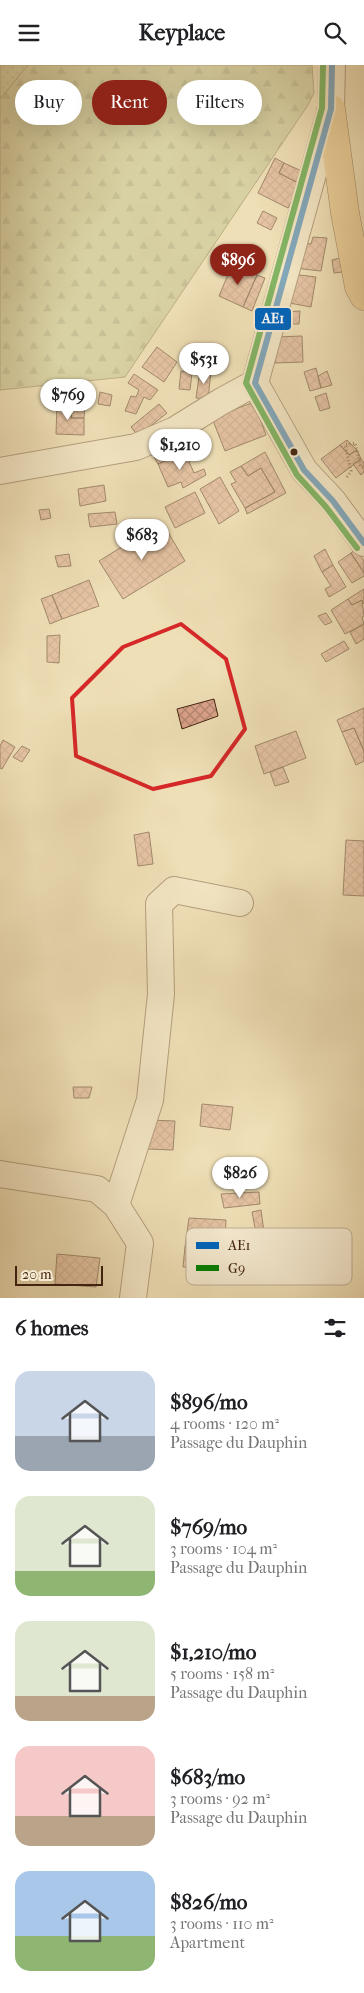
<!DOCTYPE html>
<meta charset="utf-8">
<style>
body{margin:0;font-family:"IM FELL French Canon",serif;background:#f6f6f6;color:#202124;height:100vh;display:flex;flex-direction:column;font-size:19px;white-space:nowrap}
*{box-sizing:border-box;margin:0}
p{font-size:16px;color:#757577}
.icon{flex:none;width:28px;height:28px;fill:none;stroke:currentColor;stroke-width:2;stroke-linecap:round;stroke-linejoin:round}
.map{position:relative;height:1233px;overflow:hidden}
.side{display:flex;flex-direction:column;background:#fff;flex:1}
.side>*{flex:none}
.banner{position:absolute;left:15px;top:15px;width:335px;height:45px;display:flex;gap:10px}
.scale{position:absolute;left:15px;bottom:12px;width:88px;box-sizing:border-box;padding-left:5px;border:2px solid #432411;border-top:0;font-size:14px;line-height:18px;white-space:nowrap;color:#432411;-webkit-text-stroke:4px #f5ead0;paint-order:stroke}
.price{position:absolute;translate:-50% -42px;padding:0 11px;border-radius:18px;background:#fff;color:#222;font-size:16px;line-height:32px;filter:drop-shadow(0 1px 2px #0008)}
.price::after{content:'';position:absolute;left:50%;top:30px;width:15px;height:11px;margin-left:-8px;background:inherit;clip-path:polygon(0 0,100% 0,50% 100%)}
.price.active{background:#8f2418;color:#fff}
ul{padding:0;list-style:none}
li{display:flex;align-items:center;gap:15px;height:125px;padding:0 15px}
li span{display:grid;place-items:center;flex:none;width:140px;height:100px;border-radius:15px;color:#555}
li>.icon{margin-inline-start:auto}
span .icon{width:60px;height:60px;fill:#fffc;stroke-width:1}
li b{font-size:21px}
h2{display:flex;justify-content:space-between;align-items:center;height:60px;padding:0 15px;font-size:21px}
.pill{padding:0 18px;border-radius:22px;background:#fff;box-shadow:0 5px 20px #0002;font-size:18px;line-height:45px}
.pill.active{background:#8f2418;color:#fff}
header{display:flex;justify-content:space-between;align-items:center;height:65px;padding:0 15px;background:#fff;font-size:22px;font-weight:700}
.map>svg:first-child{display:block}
.green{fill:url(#green-dots);stroke:#80724e}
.forest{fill:url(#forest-firs);stroke:#80724e}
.building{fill:url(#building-cross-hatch);stroke:#432411}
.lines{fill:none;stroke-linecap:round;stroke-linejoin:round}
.street-casing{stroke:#6e533a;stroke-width:28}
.highway-casing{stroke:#432411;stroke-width:29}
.path{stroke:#432411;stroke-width:3;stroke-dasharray:1 2.5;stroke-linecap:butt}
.street{stroke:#f5ead0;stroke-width:26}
.highway{stroke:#e8c07b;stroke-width:28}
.bus-1-casing{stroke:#f5ead0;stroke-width:10}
.bus-2-casing{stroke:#f5ead0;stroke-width:10}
.bus-1{stroke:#0065bd;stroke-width:6}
.bus-2{stroke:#008000;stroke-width:6}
.marked{fill:none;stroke:#d62828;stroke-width:4;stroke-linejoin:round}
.bus-dot{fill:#432411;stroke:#f5ead0;stroke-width:2}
.key{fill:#f5ead0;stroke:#c0af97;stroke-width:1}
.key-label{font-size:14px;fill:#432411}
.line-badge{stroke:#f5ead0;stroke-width:2}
.badge-label{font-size:14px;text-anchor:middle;font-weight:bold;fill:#fff}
</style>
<header><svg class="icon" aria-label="menu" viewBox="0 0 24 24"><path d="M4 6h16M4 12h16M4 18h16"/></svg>Keyplace<svg class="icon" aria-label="search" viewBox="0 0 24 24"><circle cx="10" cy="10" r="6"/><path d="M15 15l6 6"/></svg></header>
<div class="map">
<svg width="364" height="1233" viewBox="0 0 364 1233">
<defs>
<pattern id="green-dots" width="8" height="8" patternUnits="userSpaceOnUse" patternTransform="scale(1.25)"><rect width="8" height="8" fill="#bcc18c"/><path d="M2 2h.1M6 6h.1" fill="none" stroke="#9a9d71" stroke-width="1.8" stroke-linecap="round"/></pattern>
<pattern id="forest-firs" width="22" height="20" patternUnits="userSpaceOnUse" patternTransform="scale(1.25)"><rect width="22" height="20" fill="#bcc18c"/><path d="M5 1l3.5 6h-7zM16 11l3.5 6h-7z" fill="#9a9d71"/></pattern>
<pattern id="building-cross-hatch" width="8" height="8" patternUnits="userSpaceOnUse" patternTransform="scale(1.25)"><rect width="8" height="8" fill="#dca48c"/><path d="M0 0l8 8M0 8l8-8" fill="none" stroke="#b48571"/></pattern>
</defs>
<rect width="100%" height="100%" fill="#efdfb6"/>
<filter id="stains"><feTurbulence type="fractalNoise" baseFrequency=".004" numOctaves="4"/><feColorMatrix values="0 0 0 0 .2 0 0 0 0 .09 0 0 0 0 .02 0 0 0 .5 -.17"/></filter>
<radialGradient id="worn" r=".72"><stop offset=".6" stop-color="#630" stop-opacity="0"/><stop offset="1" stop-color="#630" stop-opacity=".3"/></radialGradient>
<!-- green -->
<path class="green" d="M0,0h28l-28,34z"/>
<!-- forest -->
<path class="forest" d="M28,0h284l2,28 -6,12 -183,272 -125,13v-291z"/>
<!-- building -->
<path class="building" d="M275,93l9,5 -5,10 21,11 -12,24 -30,-15z
M284,98l22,10 -6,11 -21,-11z
M263,146l14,7 -6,12 -14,-7z
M313,172l14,1 -6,33 -27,-3 11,-25 6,1z
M340,193l2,14 -8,1 -2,-13z
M232,200l25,10 -14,32 -24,-11z
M292,209l24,3 -5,30 -27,-5z
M257,210l8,3 -13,33 -9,-4z
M300,246l-1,13h-14l1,-12z
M302,271l1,26 -28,1v-26z
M157,282l20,15 -13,20 -22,-15z
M316,303l5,20 -11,3 -6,-19z
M200,305l11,2 -3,27 -12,-1z
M181,306l11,2 -2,17 -11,-1z
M327,306l5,14 -11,3 -3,-12z
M134,309l24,16 -8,10 -6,-3 -8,17 -11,-3 6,-15 5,1 3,-7 -11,-7z
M100,327l12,3 -2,11 -12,-2z
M326,328l4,15 -10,3 -5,-14z
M254,337l12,33 -41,16 -13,-33z
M57,339h16l-2,14h13v17l-28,-1z
M73,339h12l-1,14h-13z
M159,339l8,9 -29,23 -7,-9z
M347,375l10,10 -8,5 -9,-10z
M182,380l3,7 -27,12 -4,-7z
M340,380l9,10 8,-5 4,9 -25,19 -15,-19z
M185,387l9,21 10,-4 2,6 -23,13 -2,-6 -13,5 -10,-23z
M265,387l21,41 -39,21 -2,-6 30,-16 -14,-24 -13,8 -7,-10z
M361,394l3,4v9l-3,3 -8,-11z
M241,401l7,10 13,-8 14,24 -30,16 -14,-24 5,-2 -6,-10z
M220,412l19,34 -20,13 -19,-35z
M104,420l2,16 -26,5 -2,-17z
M195,427l10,21 -30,15 -10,-21z
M49,444l2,9 -10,2 -2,-10z
M115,447l2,12 -27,3 -2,-13z
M162,457l23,39 -62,38 -24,-38z
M325,484l8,16 -11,7 -8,-16z
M356,484l8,12v12l-13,-20z
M351,488l13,20v3l-12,7 -14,-21z
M69,489l2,12 -13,1 -3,-11z
M333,500l13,22 -17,10 -4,-8 6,-3 -9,-14z
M89,515l10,26 -37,13 -10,-24z
M364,524v15l-2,-4 -10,5 -4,-6z
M52,530l10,24 -12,5 -9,-25z
M348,534l4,6 10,-5 2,16 -2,1 2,7 -19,10 -14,-24z
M326,548l6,9 -7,3 -7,-9z
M364,559v15l-8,5 -6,-12z
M60,570l-1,28 -12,-1v-26z
M344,576l5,8 -23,13 -5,-8z
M214,634l4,17 -36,13 -5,-20z
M364,643v43l-10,-23 -12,4 -5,-12z
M354,663l10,23v10l-8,4 -14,-33z
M296,666l10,27 -42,16 -9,-28z
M3,675l12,7 -13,22 -2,-1v-22z
M22,681l8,4 -8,12 -9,-5z
M283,702l6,15 -14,4 -5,-14z
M149,767l4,32 -15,2 -4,-31z
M346,775l18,1v55l-21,-1z
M73,1022h19l-3,11h-15z
M202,1039l31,3 -3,23 -30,-4z
M149,1055l26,1 -2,29 -25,-1z
M259,1127l1,12 -36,4 -3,-14z
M261,1145l3,22 -8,1 -4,-21z
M189,1153l37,2 -2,32 -39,-5z
M185,1182l39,5 -2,17 -39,-2z
M57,1189l43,4 -4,29 -41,-3z"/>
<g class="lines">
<!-- street casing -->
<g class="street-casing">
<path id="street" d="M332,0l-1,44 -76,274 49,87 29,31 31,42
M0,406l136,-24 39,-17 47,-29 33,-18
M0,1109l97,15 19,16 24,38 -7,55
M116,1140l34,-105 11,-106 -2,-90 15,-14 66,13"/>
</g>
<!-- highway casing -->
<g class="highway-casing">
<path id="highway" d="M331,44l14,104 14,74 5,9"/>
</g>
<!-- path -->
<path class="path" d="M347,412l4,-6 -6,-26 10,-2 6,24h3"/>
<!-- street -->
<use href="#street" class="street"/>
<!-- highway -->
<use href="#highway" class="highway"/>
<!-- bus-1 casing -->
<g class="bus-1-casing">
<path id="bus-1" d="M332,0l-1,44 -76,274 49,87 29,31 31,42"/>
</g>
<!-- bus-2 casing -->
<g class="bus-2-casing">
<path id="bus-2" d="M323,0l-1,43 -76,275 51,92 29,32 31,41"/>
</g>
<!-- bus-1 -->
<use href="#bus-1" class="bus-1"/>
<!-- bus-2 -->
<use href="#bus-2" class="bus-2"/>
</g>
<!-- marked area -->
<path d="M0 0H364V1233H0ZM181,559l45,35 19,70 -34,47 -58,13 -77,-33 -4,-58 51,-51z" fill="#efdfb6" fill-opacity=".55" fill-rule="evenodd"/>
<path class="marked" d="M181,559l45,35 19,70 -34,47 -58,13 -77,-33 -4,-58 51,-51z"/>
<!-- markers -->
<circle class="bus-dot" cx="294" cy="387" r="4.5"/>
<!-- legend -->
<rect x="186" y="1163" width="166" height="57" rx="8" class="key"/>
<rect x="196" y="1177" width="23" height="7" fill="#0065bd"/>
<rect x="196" y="1200" width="23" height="6" fill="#008000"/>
<g class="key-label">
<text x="228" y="1185">AE1</text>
<text x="228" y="1208">G9</text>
</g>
<rect class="line-badge" x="254" y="242" width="38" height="24" rx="5" fill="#0065bd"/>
<g class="badge-label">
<text x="273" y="258">AE1</text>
</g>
<rect width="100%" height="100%" filter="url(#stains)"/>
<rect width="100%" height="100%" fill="url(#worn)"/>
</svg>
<div class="scale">20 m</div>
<b class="price active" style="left:238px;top:221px">$896</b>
<b class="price" style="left:204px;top:320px">$531</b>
<b class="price" style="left:68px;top:356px">$769</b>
<b class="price" style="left:180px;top:406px">$1,210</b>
<b class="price" style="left:142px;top:496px">$683</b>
<b class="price" style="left:240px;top:1134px">$826</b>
<div class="banner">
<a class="pill">Buy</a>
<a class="pill active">Rent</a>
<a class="pill">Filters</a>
</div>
</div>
<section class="side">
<h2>6 homes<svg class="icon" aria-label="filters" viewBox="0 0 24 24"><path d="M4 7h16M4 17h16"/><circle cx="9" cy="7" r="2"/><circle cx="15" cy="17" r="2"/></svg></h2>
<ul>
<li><span style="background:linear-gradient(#c9d6e8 65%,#9aa5b1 0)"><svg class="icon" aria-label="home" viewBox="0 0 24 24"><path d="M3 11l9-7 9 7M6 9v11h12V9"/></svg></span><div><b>$896/mo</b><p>4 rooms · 120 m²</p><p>Passage du Dauphin</p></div></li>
<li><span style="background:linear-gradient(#dfe7d0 75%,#8fb573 0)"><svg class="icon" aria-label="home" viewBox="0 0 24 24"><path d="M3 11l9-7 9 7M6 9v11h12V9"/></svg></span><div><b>$769/mo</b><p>3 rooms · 104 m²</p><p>Passage du Dauphin</p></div></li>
<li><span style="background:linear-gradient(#dfe7d0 75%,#b9a48a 0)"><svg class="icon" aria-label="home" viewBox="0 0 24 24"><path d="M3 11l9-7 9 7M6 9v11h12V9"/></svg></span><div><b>$1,210/mo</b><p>5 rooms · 158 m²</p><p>Passage du Dauphin</p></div></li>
<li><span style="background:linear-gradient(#f6c9c9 70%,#b9a48a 0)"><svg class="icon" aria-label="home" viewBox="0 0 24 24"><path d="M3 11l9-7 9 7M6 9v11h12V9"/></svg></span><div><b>$683/mo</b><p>3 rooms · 92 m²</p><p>Passage du Dauphin</p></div></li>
<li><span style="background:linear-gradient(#a9c7e8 65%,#8fb573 0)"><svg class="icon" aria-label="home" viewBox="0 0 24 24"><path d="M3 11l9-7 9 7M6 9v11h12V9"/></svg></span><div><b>$826/mo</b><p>3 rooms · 110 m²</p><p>Apartment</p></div></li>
</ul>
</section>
